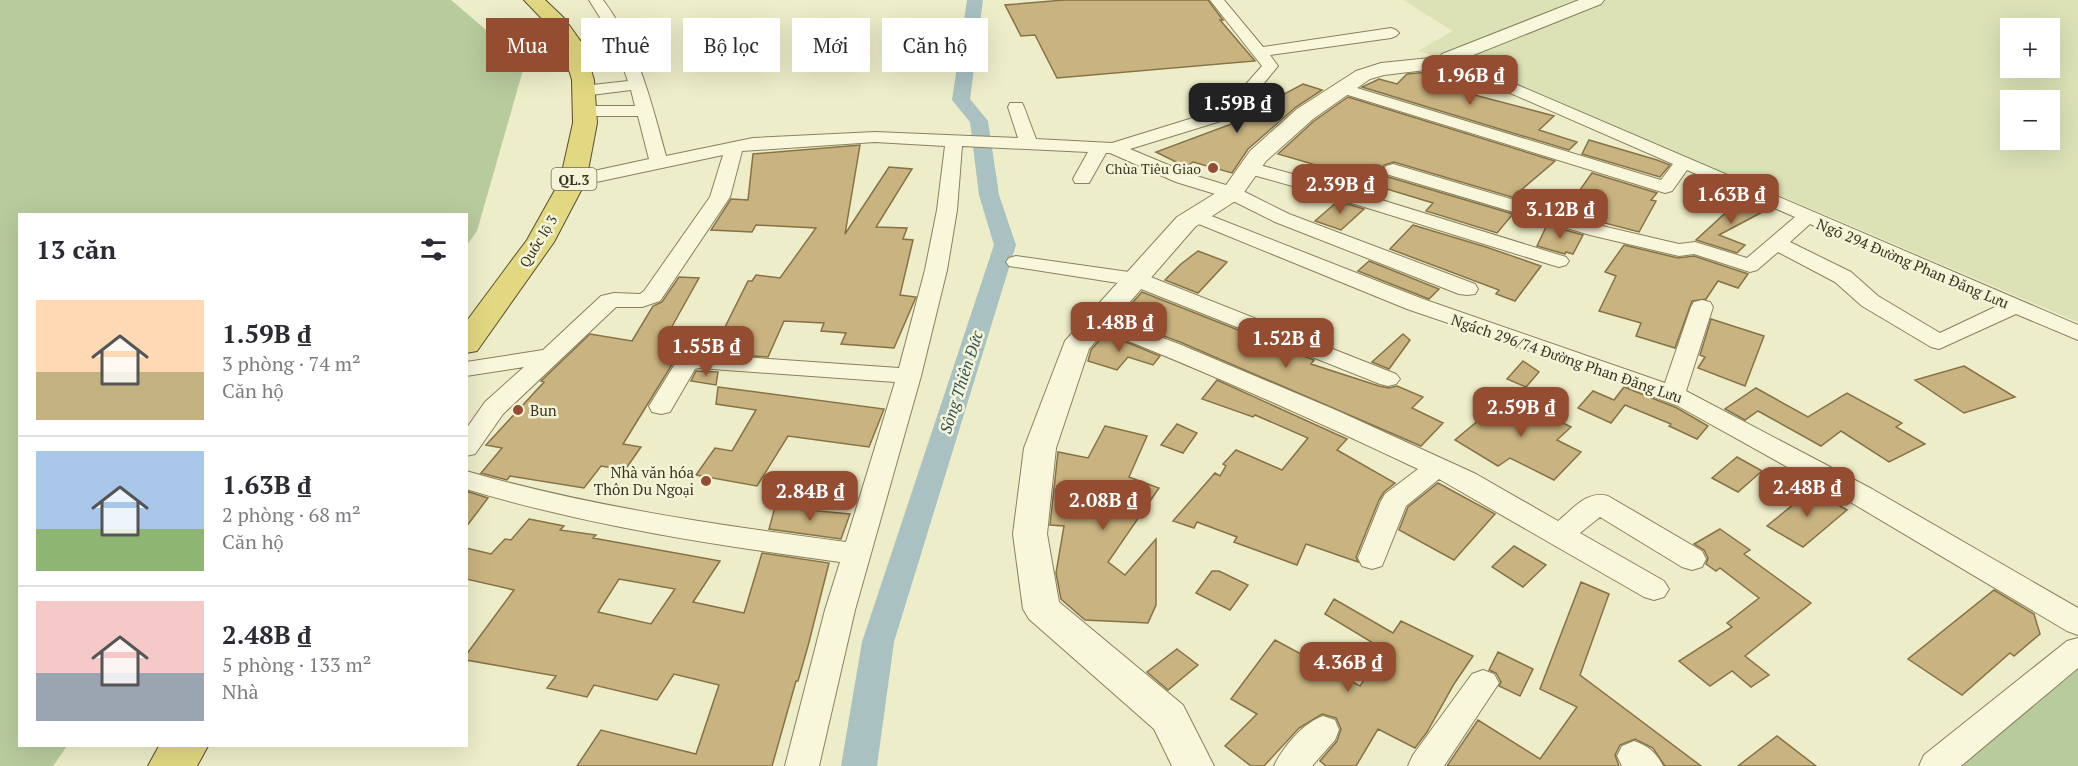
<!DOCTYPE html>
<html lang="vi">
<meta charset="utf-8">
<style>
body{margin:0;font-family:"PT Serif",serif;background:#f7f7f7;color:#2b2b33;height:100vh;display:flex;flex-direction:column;font-size:22px;white-space:nowrap}
*{box-sizing:border-box;margin:0}
p{font-size:20px;color:#7c7c81}
.icon{flex:none;width:33px;height:33px;fill:none;stroke:currentColor;stroke-width:2;stroke-linecap:round;stroke-linejoin:round}
.map{position:relative;flex:1;overflow:hidden}
.side{position:absolute;left:18px;top:213px;width:450px;height:534px;display:flex;flex-direction:column;background:#fff;border-radius:0px;box-shadow:0 6px 24px #0002}
.side>*{flex:none}
.hud{position:absolute;left:486px;top:18px;width:570px;height:54px;display:flex;gap:12px}
.tools{position:absolute;left:2000px;top:18px;display:grid;gap:12px}
.tools a{display:grid;place-items:center;width:60px;height:60px;border-radius:0px;background:#fff;box-shadow:0 6px 24px #0002;font-size:30px}
.price{position:absolute;translate:-50% -51px;padding:0 14px;border-radius:12px;background:#944d31;color:#fff;font-size:20px;line-height:39px;filter:drop-shadow(0 2px 3px #0008)}
.price::after{content:'';position:absolute;left:50%;top:36px;width:18px;height:14px;margin-left:-9px;background:inherit;clip-path:polygon(0 0,100% 0,50% 100%)}
.price.selected{background:#222;color:#fff}
ul{padding:0;list-style:none}
li{display:flex;align-items:center;gap:18px;height:150px;padding:0 18px}
li+li{border-top:2px solid #e1e1e2}
li span{display:grid;place-items:center;flex:none;width:168px;height:120px;border-radius:0px;color:#555}
li>.icon{margin-inline-start:auto}
span .icon{width:72px;height:72px;fill:#fffc;stroke-width:1}
li b{font-size:26px}
h2{display:flex;justify-content:space-between;align-items:center;height:72px;padding:0 18px;font-size:26px}
.chip{padding:0 21px;border-radius:0px;background:#fff;box-shadow:0 6px 24px #0002;font-size:21px;line-height:54px}
.chip.selected{background:#944d31;color:#fff}
.map>svg:first-child{display:block}
.farmland{fill:#dce2b6;fill-rule:evenodd}
.green{fill:#b8cb9d}
.lines{fill:none;stroke-linecap:round;stroke-linejoin:round}
.canal{fill:#a9c1c1;fill-rule:evenodd}
.building{fill:#c9b481;stroke:#867245;stroke-width:1.5;fill-rule:evenodd}
.minor-casing{stroke:#88815e;stroke-width:2}
.tertiary-casing{stroke:#88815e;stroke-width:2}
.trunk-casing{stroke:#564e32;stroke-width:2}
.minor{fill:#f8f7dc;fill-rule:evenodd}
.tertiary{fill:#f8f7dc;fill-rule:evenodd}
.trunk{fill:#e2d881;fill-rule:evenodd}
.poi-dot{fill:#944d31;stroke:#f4f4d8;stroke-width:2}
.labels{text-anchor:middle;dominant-baseline:central;stroke-width:5;stroke-linejoin:round;paint-order:stroke}
.far-poi-label{font-size:14px;fill:#393421;stroke:#f4f4d8;text-anchor:end}
.shield{fill:#f4f4d8;stroke:#716e58;stroke-width:1.5}
.shield-label{font-size:14px;font-weight:bold;fill:#393421}
.far-street-label{font-size:14px;fill:#393421;stroke:#f4f4d8}
.street-label{font-size:15px;fill:#393421;stroke:#f4f4d8}
.poi-label{font-size:15px;fill:#393421;stroke:#f4f4d8;text-anchor:start}
.water-label{font-size:16px;font-style:italic;fill:#314f58;stroke:#f4f4d8}
</style>
<div class="map">
<svg width="2078" height="766" viewBox="0 0 2078 766">
<rect width="100%" height="100%" fill="#ededc9"/>
<!-- farmland -->
<path class="farmland" d="M1403,0h675v322l-601,-255 -59,-16 35,-20zM2010,28h39v40h-39zM2010,100h39v40h-39z"/>
<!-- green -->
<path class="green" d="M0,0h451l74,63 -48,168 -10,14 -1,-31h-446v532h47l-14,20h-53z
M2078,650v116h-143z"/>
<g class="lines">
<!-- canal -->
<path class="canal" d="M967,0h16l-13,99 18,22 11,74 17,50 -122,397 -17,124h-36l21,-124 132,-397 -15,-50 -9,-73 -18,-22z"/>
</g>
<!-- building -->
<path class="building" d="M1064,0h144l15,20h-3l35,41 -198,17 -22,-43 -14,1 -16,-31z
M1429,72l39,13 -3,2 8,2 -6,4 87,23 -15,14 38,12 -8,8 -207,-63 17,-8 18,5 10,-10z
M1303,84l19,6 -26,17 -48,42 -16,24 -39,-11 -7,5 -30,-15 105,-39 -7,-3z
M1348,97l207,64 -35,30 11,3 -6,7 -131,-39 -10,3 -2,6 3,5 128,38 -16,19 -71,-22 7,-8 -46,-14 -9,8 -59,-18 14,-9 -55,-16 36,-33z
M1589,140l68,20 13,5 -10,12 -78,-23z
M860,145l-15,89 44,-67 23,2 -36,58 31,1 -4,11 10,1 -13,55 16,2 -22,51 -53,-4 5,-11 -25,-2 3,-8 -40,-2 -16,36 -69,-5 -23,6 -53,86 18,3 -16,23 -24,-4 -17,22 -74,-12 -3,4 -26,-7 21,-25 -16,-3 58,-63 -3,-1 49,-47 42,7 21,-35 9,-4 17,-25 20,1 -29,52 51,5 27,-54h4l4,-6 24,3 36,-50 -60,-3 -4,7 -41,-2 20,-31 17,1 5,-46z
M1592,173l65,20 -6,7 5,1 -17,31 -84,-22 4,-9 11,3z
M1748,199l22,9 -51,27 26,10 -8,8 -41,-13 37,-34z
M1338,201l26,8 -23,21 -26,-9z
M1413,225l73,22 55,19 -26,35 -19,-7 3,-4 -109,-41z
M1547,225l36,10 -10,19 -7,-2 -1,2 -28,-8z
M1624,245l54,13 16,-2 54,18 -10,14 -20,-7 -12,18 -14,2 -17,47 -39,-12 5,-13 -42,-12 17,-35 -11,-4z
M1198,251l29,11 -29,31 -33,-13 16,-16z
M1369,261l70,28 -10,10 -71,-28z
M1142,292l172,68 -3,4 68,22 10,2 8,-2 26,11 -11,11 31,15 -22,23 -241,-104 -62,-23z
M1711,319l53,17 -19,50 -47,-18 7,-11 -5,-2z
M1105,334l26,10 29,12 -7,9 -25,-8 -11,13 -29,-9 3,-11z
M1403,334l7,6 -21,29 -17,-7z
M1523,361l16,11 -13,15 -19,-8z
M1964,366l51,31 -51,16 -49,-33z
M696,371l22,1 -2,13 -25,-4z
M1217,380l130,59 -10,11 58,33 -11,9 -5,8 -23,57 2,5 -52,-18 -9,21 -63,-23 3,-5 -40,-15 -3,6 -21,-7 42,-48 5,3 6,-10 -3,-2 13,-14 46,20 26,-32 -53,-23 -2,2 -51,-18z
M718,387l166,22 -15,38 -81,-11 -31,50 -61,-11 19,-27 17,3 24,-41 -40,-6z
M1624,387l53,21 31,18 -11,13 -28,-13 2,-2 -46,-19 -14,18 -33,-15 15,-17 21,9z
M1756,388l52,29 39,-24 55,30 -6,4 29,17 -36,18 -48,-31 -20,15 -63,-35 -13,9 -20,-11z
M1509,395l62,32 -14,13 24,12 -27,28 -44,-22 -12,8 -43,-26z
M1177,424l20,9 -14,20 -22,-8z
M1105,426l42,10 -18,41 30,11 -51,74 17,13 31,-36v66l-8,18 -63,-3 -24,-21 -5,-26 8,-47 -14,-1 8,-73 30,6z
M1737,457l25,14 -24,21 -26,-14z
M1438,483l57,31 -41,46 -55,-30 9,-23z
M1811,490l36,20 -44,37 -36,-21z
M466,491l22,7 -22,29z
M775,507l75,7 -9,25 -72,-10z
M529,519l35,7 -4,4 36,5 -3,3 127,23 -27,41 51,11 18,-60 67,10 -21,83 -10,35h-2l-24,85h-195l24,-36 95,24 23,-69 -45,-11 -17,26 -63,-15 -7,12 -40,-9 9,-12 -90,-16v-5l48,-65 -48,-11v-31l25,6 14,-15 6,1zM619,579l56,10 -24,35 -53,-12z
M1720,529l30,21 -6,4 67,49 -66,53 24,19 -18,12 -19,-16 -22,15 -31,-25 53,-34 -5,-4 32,-25 -39,-30 -4,3 -10,-7 2,-6 -4,-8 -10,-6z
M1514,546l32,19 -23,22 -31,-20z
M1212,571h7l29,14 -18,25 -34,-17z
M1581,582l28,12 -29,81 121,91h-36l-12,-18 -18,-9 -15,6 -5,10 4,11h-172l31,-46 62,39 37,-52 -37,-18z
M1994,590l40,24 6,20 -26,22 -4,-3 -48,42 -54,-36z
M1334,599l59,34 8,-12 72,35 -19,28 -27,48 -12,16 -37,-19 -22,37h-30l-6,-5 17,-20 4,-12 -5,-11 -14,-4 -23,14 -35,38h-13l-26,-20 32,-32 -26,-15 44,-59 85,46 23,-37 -58,-35z
M1177,649l21,16 -30,25 -21,-18z
M1498,652l35,17 -13,27 -21,-10 2,-4 -5,-9 -7,-3z
M1777,736l39,30h-78z"/>
<g class="lines">
<!-- minor casing -->
<g class="minor-casing">
<path id="minor" d="M589,0h14c35,46 48,101 63,156l87,-18 122,-6 143,6 -10,-31 2,-4h12l2,4 12,32 76,4 113,-35 37,-42 -52,-66h14l39,47 128,-19 5,2 3,3 -3,3 -5,2 -121,17 8,11 -41,50 -107,33 60,25 49,15 50,25 186,70 3,5 -3,5 -8,1 -8,-1 -184,-72 -50,-25 -49,-15 -66,-29h-4l-17,30h-14l-2,-4 15,-27 -126,-6 -5,64 -10,60 -26,106 -66,234 -36,156h-34l40,-156 15,-48c-126,-17 -251,-36 -374,-73v-18c125,36 252,54 380,71l49,-160 -196,-14 -4,1 -25,43 -9,2 -9,-2 -3,-6 29,-47 21,-5 200,14 26,-98 12,-60 8,-64 -70,-4 -133,9 -12,46 -70,104 -18,6h-26l-113,107 -28,40 -9,2v-27l19,-27 39,-35 -58,9v-14l77,-12 58,-54 13,-3 26,1 4,-3 66,-94 13,-42 -150,32 -7,-2 -2,-4 2,-4 83,-18 -11,-43h-54l-6,-1 -3,-4 3,-4 6,-1h51l-4,-16 -48,6 -8,-5 8,-5 45,-5 -17,-46z
M1452,57l626,268v15l-62,-26 -77,35 -8,-2 -69,-41 -27,-24 -57,-30 -21,18 -7,2 -56,-18 -15,2 -89,-21 -204,-61 -2,-4 2,-4 7,-2 209,62 77,18 16,-2 52,16 48,-41 -108,-47 -15,21 -7,2 -330,-102 -2,-3 8,-5 6,2 314,95 12,-16 -227,-99 -2,-3 2,-3zM1810,224l187,82 -57,27 -62,-37 -27,-24 -61,-30z
M1249,162l97,27 220,68 3,4 -3,4 -7,2 -7,-2 -220,-68 -90,-25 -2,-4 2,-4z
M1196,210l227,89 242,84 26,-76 3,-5 8,-2 8,2 3,5 -27,84 186,98 206,119v27l-11,-4 -215,-128 -174,-97 -92,-36 -179,-61 -218,-89 -3,-4 3,-4z
M1016,256l127,18 253,100 4,5 -4,5 -8,2 -8,-2 -249,-99 -122,-19 -3,-4 3,-4z
M1098,314l81,30 159,67 138,63 82,47c15,-12 29,-31 50,-25l94,55 4,8 -4,8 -10,3 -10,-3 -82,-50 -20,16 84,48 5,8 -5,8 -10,3 -10,-3 -205,-118 -33,27 -24,60 -10,3 -10,-3 -4,-8 23,-57 4,-7 33,-25c-108,-51 -217,-100 -328,-143l-3,-5 3,-5z
M2078,638v30l-117,98h-42l5,-11 143,-114z
M1483,670l11,4 5,9 -55,83h-36l5,-11 59,-81z
M1323,716l12,4 4,10 -4,10 -23,26h-38c9,-19 29,-43 49,-50z
M1634,741c14,5 22,11 29,25h-41l-5,-10 5,-10z"/>
</g>
<!-- tertiary casing -->
<g class="tertiary-casing">
<path id="tertiary" d="M1579,0h25l-3,4 -140,56 -2,6 -75,9 -14,4 -57,40 -47,42 -26,37 -45,29 -106,122 -33,99 -9,86 12,68 124,103 31,61h-42l-18,-37 -125,-110 -6,-10 -10,-75 11,-86 41,-107 112,-124 47,-29 26,-37 47,-42 59,-38 25,-8 59,-6 2,-3z"/>
</g>
<!-- trunk casing -->
<g class="trunk-casing">
<path id="trunk" d="M524,0h21l19,18 20,28 10,34 3,43 -11,58 -32,61 -77,109 -11,2v-31l61,-82 33,-59 13,-58 -1,-43 -10,-34 -13,-20z
M159,746h49l-11,20h-49z"/>
</g>
<!-- minor -->
<use href="#minor" class="minor"/>
<!-- tertiary -->
<use href="#tertiary" class="tertiary"/>
<!-- trunk -->
<use href="#trunk" class="trunk"/>
</g>
<!-- markers -->
<g class="poi-dot">
<circle cx="1213" cy="168" r="6"/>
<circle cx="518" cy="410" r="6"/>
<circle cx="706" cy="481" r="6"/>
</g>
<g class="labels">
<!-- far-poi labels -->
<g class="far-poi-label">
<text x="1201" y="168">Chùa Tiêu Giao</text>
</g>
<!-- shield labels -->
<rect class="shield" x="551.5" y="168" width="45" height="22" rx="4.5"/>
<g class="shield-label">
<text x="574" y="179">QL.3</text>
</g>
<!-- far-street labels -->
<g class="far-street-label">
<text transform="translate(538 241) rotate(-58)">Quốc lộ 3</text>
</g>
<!-- street labels -->
<g class="street-label">
<text transform="translate(1913 263) rotate(23)">Ngõ 294 Đường Phan Đăng Lưu</text>
<text transform="translate(1567 358) rotate(19)">Ngách 296/74 Đường Phan Đăng Lưu</text>
</g>
<!-- poi labels -->
<g class="poi-label">
<text x="530" y="410">Bun</text>
<text x="694" y="472" text-anchor="end">Nhà văn hóa<tspan x="694" dy="17">Thôn Du Ngoại</tspan></text>
</g>
<!-- water labels -->
<g class="water-label">
<text transform="translate(961 382) rotate(-72)">Sông Thiên Đức</text>
</g>
</g>
</svg>
<div class="tools">
<a>+</a>
<a>−</a>
</div>
<b class="price" style="left:1470px;top:106px">1.96B ₫</b>
<b class="price selected" style="left:1237px;top:134px">1.59B ₫</b>
<b class="price" style="left:1340px;top:215px">2.39B ₫</b>
<b class="price" style="left:1731px;top:225px">1.63B ₫</b>
<b class="price" style="left:1560px;top:240px">3.12B ₫</b>
<b class="price" style="left:1119px;top:353px">1.48B ₫</b>
<b class="price" style="left:1286px;top:369px">1.52B ₫</b>
<b class="price" style="left:706px;top:377px">1.55B ₫</b>
<b class="price" style="left:1521px;top:438px">2.59B ₫</b>
<b class="price" style="left:1807px;top:518px">2.48B ₫</b>
<b class="price" style="left:810px;top:522px">2.84B ₫</b>
<b class="price" style="left:1103px;top:531px">2.08B ₫</b>
<b class="price" style="left:1348px;top:693px">4.36B ₫</b>
<div class="hud">
<a class="chip selected">Mua</a>
<a class="chip">Thuê</a>
<a class="chip">Bộ lọc</a>
<a class="chip">Mới</a>
<a class="chip">Căn hộ</a>
</div>
<section class="side">
<h2>13 căn<svg class="icon" aria-label="filters" viewBox="0 0 24 24"><path d="M4 7h16M4 17h16"/><circle cx="9" cy="7" r="2"/><circle cx="15" cy="17" r="2"/></svg></h2>
<ul>
<li><span style="background:linear-gradient(#ffd9b3 60%,#c2b280 0)"><svg class="icon" aria-label="home" viewBox="0 0 24 24"><path d="M3 11l9-7 9 7M6 9v11h12V9"/></svg></span><div><b>1.59B ₫</b><p>3 phòng · 74 m²</p><p>Căn hộ</p></div></li>
<li><span style="background:linear-gradient(#a9c7e8 65%,#8fb573 0)"><svg class="icon" aria-label="home" viewBox="0 0 24 24"><path d="M3 11l9-7 9 7M6 9v11h12V9"/></svg></span><div><b>1.63B ₫</b><p>2 phòng · 68 m²</p><p>Căn hộ</p></div></li>
<li><span style="background:linear-gradient(#f6c9c9 60%,#9aa5b1 0)"><svg class="icon" aria-label="home" viewBox="0 0 24 24"><path d="M3 11l9-7 9 7M6 9v11h12V9"/></svg></span><div><b>2.48B ₫</b><p>5 phòng · 133 m²</p><p>Nhà</p></div></li>
</ul>
</section>
</div>
